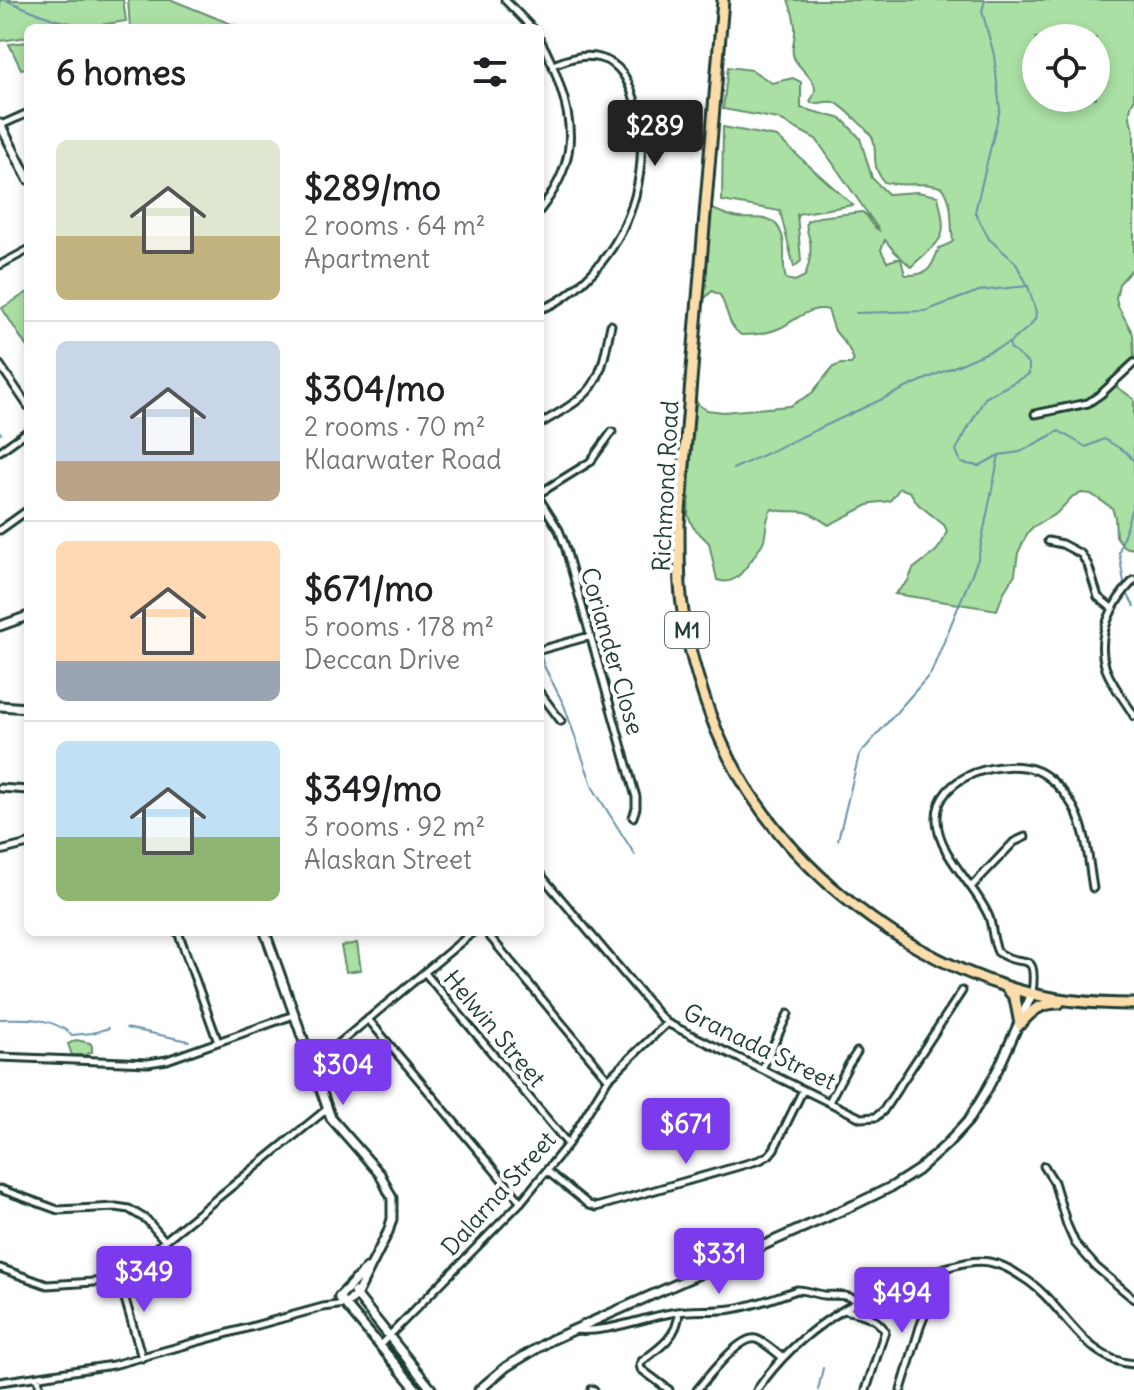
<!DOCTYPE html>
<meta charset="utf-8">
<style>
body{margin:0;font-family:Delius,sans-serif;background:#f6f6f6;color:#202124;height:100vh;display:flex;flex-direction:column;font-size:30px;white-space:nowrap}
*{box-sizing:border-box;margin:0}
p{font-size:26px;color:#757577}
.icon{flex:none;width:44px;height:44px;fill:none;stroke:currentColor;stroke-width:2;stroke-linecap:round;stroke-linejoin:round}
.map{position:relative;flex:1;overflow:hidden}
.drawer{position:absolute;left:24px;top:24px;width:520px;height:912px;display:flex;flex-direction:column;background:#fff;border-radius:12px;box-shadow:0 4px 12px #0003}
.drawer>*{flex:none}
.controls{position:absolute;left:1022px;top:24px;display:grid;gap:16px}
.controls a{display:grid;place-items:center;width:88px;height:88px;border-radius:50%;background:#fff;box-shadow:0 4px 12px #0003;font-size:40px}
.price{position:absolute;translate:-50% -68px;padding:0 18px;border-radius:8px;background:#7c3aed;color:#fff;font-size:26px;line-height:52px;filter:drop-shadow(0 2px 4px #0008)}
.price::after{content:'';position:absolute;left:50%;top:48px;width:24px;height:18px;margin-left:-12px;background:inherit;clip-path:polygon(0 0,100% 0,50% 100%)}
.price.on{background:#222;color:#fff}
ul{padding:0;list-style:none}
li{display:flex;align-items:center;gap:24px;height:200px;padding:0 32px}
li+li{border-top:2px solid #e0e0e0}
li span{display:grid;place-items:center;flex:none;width:224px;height:160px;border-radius:12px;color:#555}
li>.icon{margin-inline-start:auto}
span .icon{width:96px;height:96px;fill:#fffc;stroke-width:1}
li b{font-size:34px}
h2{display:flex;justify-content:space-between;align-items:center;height:96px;padding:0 32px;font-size:34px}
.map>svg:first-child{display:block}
.green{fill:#aae0a3;stroke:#648e6c;stroke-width:2;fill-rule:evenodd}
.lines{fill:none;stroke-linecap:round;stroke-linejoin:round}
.stream{stroke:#6892a8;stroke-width:2}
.minor-casing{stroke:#1f3d34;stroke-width:11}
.tertiary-casing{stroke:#1f3d34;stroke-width:13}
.trunk-casing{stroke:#1f3d34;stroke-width:15}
.minor{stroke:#fff;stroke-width:5}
.tertiary{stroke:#fff;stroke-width:7}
.trunk{stroke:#fbddab;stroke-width:9}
.labels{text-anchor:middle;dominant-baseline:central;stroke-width:8;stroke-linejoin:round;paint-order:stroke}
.shield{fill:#fff;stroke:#627771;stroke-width:2}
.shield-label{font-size:22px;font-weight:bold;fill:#1f3d34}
.street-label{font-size:24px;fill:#1f3d34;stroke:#fff}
</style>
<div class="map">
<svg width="1134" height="1390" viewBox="0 0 1134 1390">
<rect width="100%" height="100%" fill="#fff"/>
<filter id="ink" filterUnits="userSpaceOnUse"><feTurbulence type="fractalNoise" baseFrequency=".0125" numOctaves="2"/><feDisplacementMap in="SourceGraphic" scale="16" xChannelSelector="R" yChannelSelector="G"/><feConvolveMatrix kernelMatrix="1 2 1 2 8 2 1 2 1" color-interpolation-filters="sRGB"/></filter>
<g filter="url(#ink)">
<!-- green -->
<path class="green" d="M0,0h123l3,21 -45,7h-53v9l-28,4z
M128,0h44l69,28h-111z
M788,0h346v100c-6,10 -5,19 0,30v137l-15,17 -3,14 2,8 15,28 1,23 -18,16 -3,6 3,7 18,13v150l-10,-2 -8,-11 -1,-19 -3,-9 -21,-14 -9,-1 -9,3 -16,17 -24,14 -5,5 -10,21 -3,21 -11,18 -7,18 -102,-16 13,-13 5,-12 23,-18 6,-8 5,-12 -3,-6 -26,-21 -8,-12 -10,-4 -10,13 -18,2 -43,22c-8,-4 -14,-11 -24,-13 -12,-2 -22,1 -33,-3 -7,9 -5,20 -8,31 -3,8 -21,33 -28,38 -6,4 -13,4 -19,2l-8,-37 -16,-16 -5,-12 6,-116 6,7 7,4 16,2 67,-6 22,-13 21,-26 8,-3h10l3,-4 -6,-13 -13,-16 -7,-21c-18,-5 -33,11 -48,18 -11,5 -26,7 -39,7 -14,-10 -13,-26 -21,-40l-8,-4 -10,10 8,-93c10,4 20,9 30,10 18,2 34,-6 42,17 5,15 -1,30 4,44l9,2 10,-5c4,-11 7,-22 5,-35 -2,-8 -5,-12 -3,-20l12,-4 43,-5c8,3 8,15 17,18l-63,-91 -38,-20 -55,-10 5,-42 24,3 20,13 21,-5 8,4v26l41,11 18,19 12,40 16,16 29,-2 21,4c10,46 6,40 -27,71l-17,-16 -9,-11 -4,10 6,12 9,-3h5l4,16c25,1 26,-7 34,-27l12,-5 2,-2c-3,-19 1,-37 -10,-53 -19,-8 -40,0 -59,-6 -14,-19 -6,-25 -11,-43 -2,-6 -30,-33 -37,-36 -9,-4 -16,2 -25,0l-1,-2c15,-19 -8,-27 -16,-43 -4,-9 1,-17 1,-26 1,-11 -3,-22 -7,-32zM1036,38h60v60h-60z
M28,42v26l-7,1 -12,-25z
M723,127l54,10 76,68 -56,9 4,47 -7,6 -14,-56 -58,-10z
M28,292v57l-26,-41z
M357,943l4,27 -15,2 -5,-26z
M76,1040l14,3 2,3v6l-7,3h-13l-4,-11z"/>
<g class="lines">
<!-- stream -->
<path class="stream" d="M5,0l48,19 38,9
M985,0l-3,11 12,44 6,54 -25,103 14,27 26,23 13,24 8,26 -1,7 -5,7 -21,17 2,6 18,15v10l-44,24 -29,52 5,13 18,3 20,-11 21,-3 39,-21 27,16 18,-8 22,13 8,9
M856,313l69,-2 54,-20 49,-5
M0,432l1,2
M733,469l177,-83 99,-43
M1124,583l-5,-31 15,-52
M1127,593l7,13
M541,656l2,8 21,41 29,83 42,67
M838,840l21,-85 72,-82 47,-114 21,-104
M0,1019c26,-1 52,-2 72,16l21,-2 16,-5
M126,1028l63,13
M818,1390l5,-22"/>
<!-- minor casing -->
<g class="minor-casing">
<path id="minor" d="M505,0l27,28
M540,40c9,15 15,30 20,46 17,49 12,83 -20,124
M1,125l27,-12
M0,265l28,-15
M540,309c18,-5 32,-17 46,-30 48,-46 67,-116 48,-181 -6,-18 -14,-35 -34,-40 -16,-5 -32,1 -47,7
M0,365l28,41
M1035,414l53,-11 13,-9 33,-31
M540,424c16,-10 35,-19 48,-33 16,-17 18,-45 23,-66
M0,451l28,-20
M540,493l50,-31 22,-30
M540,500l19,30 6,16 71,251v11l-3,9
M0,530l28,-20
M1048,541l14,3 19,10 7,11 10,32 15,12
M1134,580c-22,22 -38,55 -29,86 5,17 20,34 29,50
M540,650l50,-14
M540,693l21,28
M0,788l28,2
M0,851l28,-7
M540,874l118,140 9,9 194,95 15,-1 7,-6 79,-120
M971,887l43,-45 11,-5
M178,932l40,110
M486,932l122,147
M425,973l143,171
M1032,994c6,-49 -10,-23 -34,-42 -6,-11 -5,-24 -9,-35 -13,-32 -51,-61 -52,-97 -2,-45 66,-63 101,-49 11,5 24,18 31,29 18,25 19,59 24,88
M368,1019l153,183
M0,1057l148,6 19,-3 127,-45
M312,1066l161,-134
M762,1069l26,-55
M829,1102l20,-38 8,-12
M1044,1166l10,16 13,43 8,18 21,24 38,32
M547,1171l42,34 7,2 164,-47 9,-5 5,-6 29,-59
M0,1189l58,21 58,-3 13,2 18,11 18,21
M0,1268l47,17 62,-4 10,-3 208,-169
M119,1278l23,80
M843,1310c16,3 33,6 42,21l-19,59
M574,1330c33,3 64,-11 97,-17 20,-4 40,-1 61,-4 22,-3 44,-12 65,-19 10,0 17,4 27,5 14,1 17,-2 33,5
M380,1345l141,-143 47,-58 40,-65 59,-56
M38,1377l2,13
M0,1382l113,-17 210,-58 22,-3
M592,1389l2,1
M669,1390l-28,-21 -1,-4 2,-4c18,-13 36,-25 37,-49
M697,1390c10,-12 43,-55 59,-51 9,3 19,13 27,19
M757,1390c44,-64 106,-97 178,-119 18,-5 36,-12 54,-9 11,2 23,8 33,15 41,24 60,84 112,87
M901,1390l19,-63 12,-31 -4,-9 -13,-9"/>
</g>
<!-- tertiary casing -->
<g class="tertiary-casing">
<path id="tertiary" d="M0,124l28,55
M0,626l28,-10
M0,706l28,2
M265,932l66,186 49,56 12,24v21l-4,13 -32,64 -11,8
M367,1268l-28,29 78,93
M354,1292l78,98
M479,1390l27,-23 45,-27 303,-135 39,-19 25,-16 28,-25 22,-24 16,-26 16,-30 32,-71"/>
</g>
<!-- trunk casing -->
<g class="trunk-casing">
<path id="trunk" d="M723,0l-44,524c0,20 0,41 1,61 3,44 15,88 30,129 49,132 172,235 304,275 39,12 80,15 120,15
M1006,987l9,11 5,26
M1020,1024c12,-14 21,-21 39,-21"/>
</g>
<!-- minor -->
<use href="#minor" class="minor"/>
<!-- tertiary -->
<use href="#tertiary" class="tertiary"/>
<!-- trunk -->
<use href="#trunk" class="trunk"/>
</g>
</g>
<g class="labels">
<!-- shield labels -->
<rect class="shield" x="665" y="612" width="44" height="36" rx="6"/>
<g class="shield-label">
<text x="687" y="630">M1</text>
</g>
<!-- street labels -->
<g class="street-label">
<text transform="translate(665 486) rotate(-87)">Richmond Road</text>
<text transform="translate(613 651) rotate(74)">Coriander Close</text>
<text transform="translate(495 1028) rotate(50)">Helwin Street</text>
<text transform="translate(760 1046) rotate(26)">Granada Street</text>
<text transform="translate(498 1193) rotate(-48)">Dalarna Street</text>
</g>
</g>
</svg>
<div class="controls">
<a><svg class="icon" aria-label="locate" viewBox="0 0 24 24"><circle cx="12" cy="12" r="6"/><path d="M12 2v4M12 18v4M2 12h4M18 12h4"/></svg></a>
</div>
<b class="price on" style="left:655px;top:168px">$289</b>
<b class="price" style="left:343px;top:1107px">$304</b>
<b class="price" style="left:686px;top:1166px">$671</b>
<b class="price" style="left:719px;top:1296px">$331</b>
<b class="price" style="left:144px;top:1314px">$349</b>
<b class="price" style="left:902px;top:1335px">$494</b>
<section class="drawer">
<h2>6 homes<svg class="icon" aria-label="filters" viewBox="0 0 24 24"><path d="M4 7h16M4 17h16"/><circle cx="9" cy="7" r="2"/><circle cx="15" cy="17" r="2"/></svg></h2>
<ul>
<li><span style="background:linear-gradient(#dfe7d0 60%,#c2b280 0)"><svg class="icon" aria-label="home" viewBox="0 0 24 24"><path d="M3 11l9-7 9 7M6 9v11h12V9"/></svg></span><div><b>$289/mo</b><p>2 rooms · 64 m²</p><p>Apartment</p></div></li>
<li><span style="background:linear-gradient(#c9d6e8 75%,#b9a48a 0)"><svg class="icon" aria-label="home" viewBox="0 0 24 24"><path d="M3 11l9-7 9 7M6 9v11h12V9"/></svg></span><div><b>$304/mo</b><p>2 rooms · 70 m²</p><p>Klaarwater Road</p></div></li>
<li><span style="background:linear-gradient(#ffd9b3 75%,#9aa5b1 0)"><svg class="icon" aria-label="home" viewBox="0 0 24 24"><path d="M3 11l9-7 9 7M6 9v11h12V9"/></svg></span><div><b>$671/mo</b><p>5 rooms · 178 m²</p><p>Deccan Drive</p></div></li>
<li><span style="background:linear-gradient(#bfe0f5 60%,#8fb573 0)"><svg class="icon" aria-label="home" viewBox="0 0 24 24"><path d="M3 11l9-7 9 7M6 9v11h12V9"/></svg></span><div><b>$349/mo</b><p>3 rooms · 92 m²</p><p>Alaskan Street</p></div></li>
</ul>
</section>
</div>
